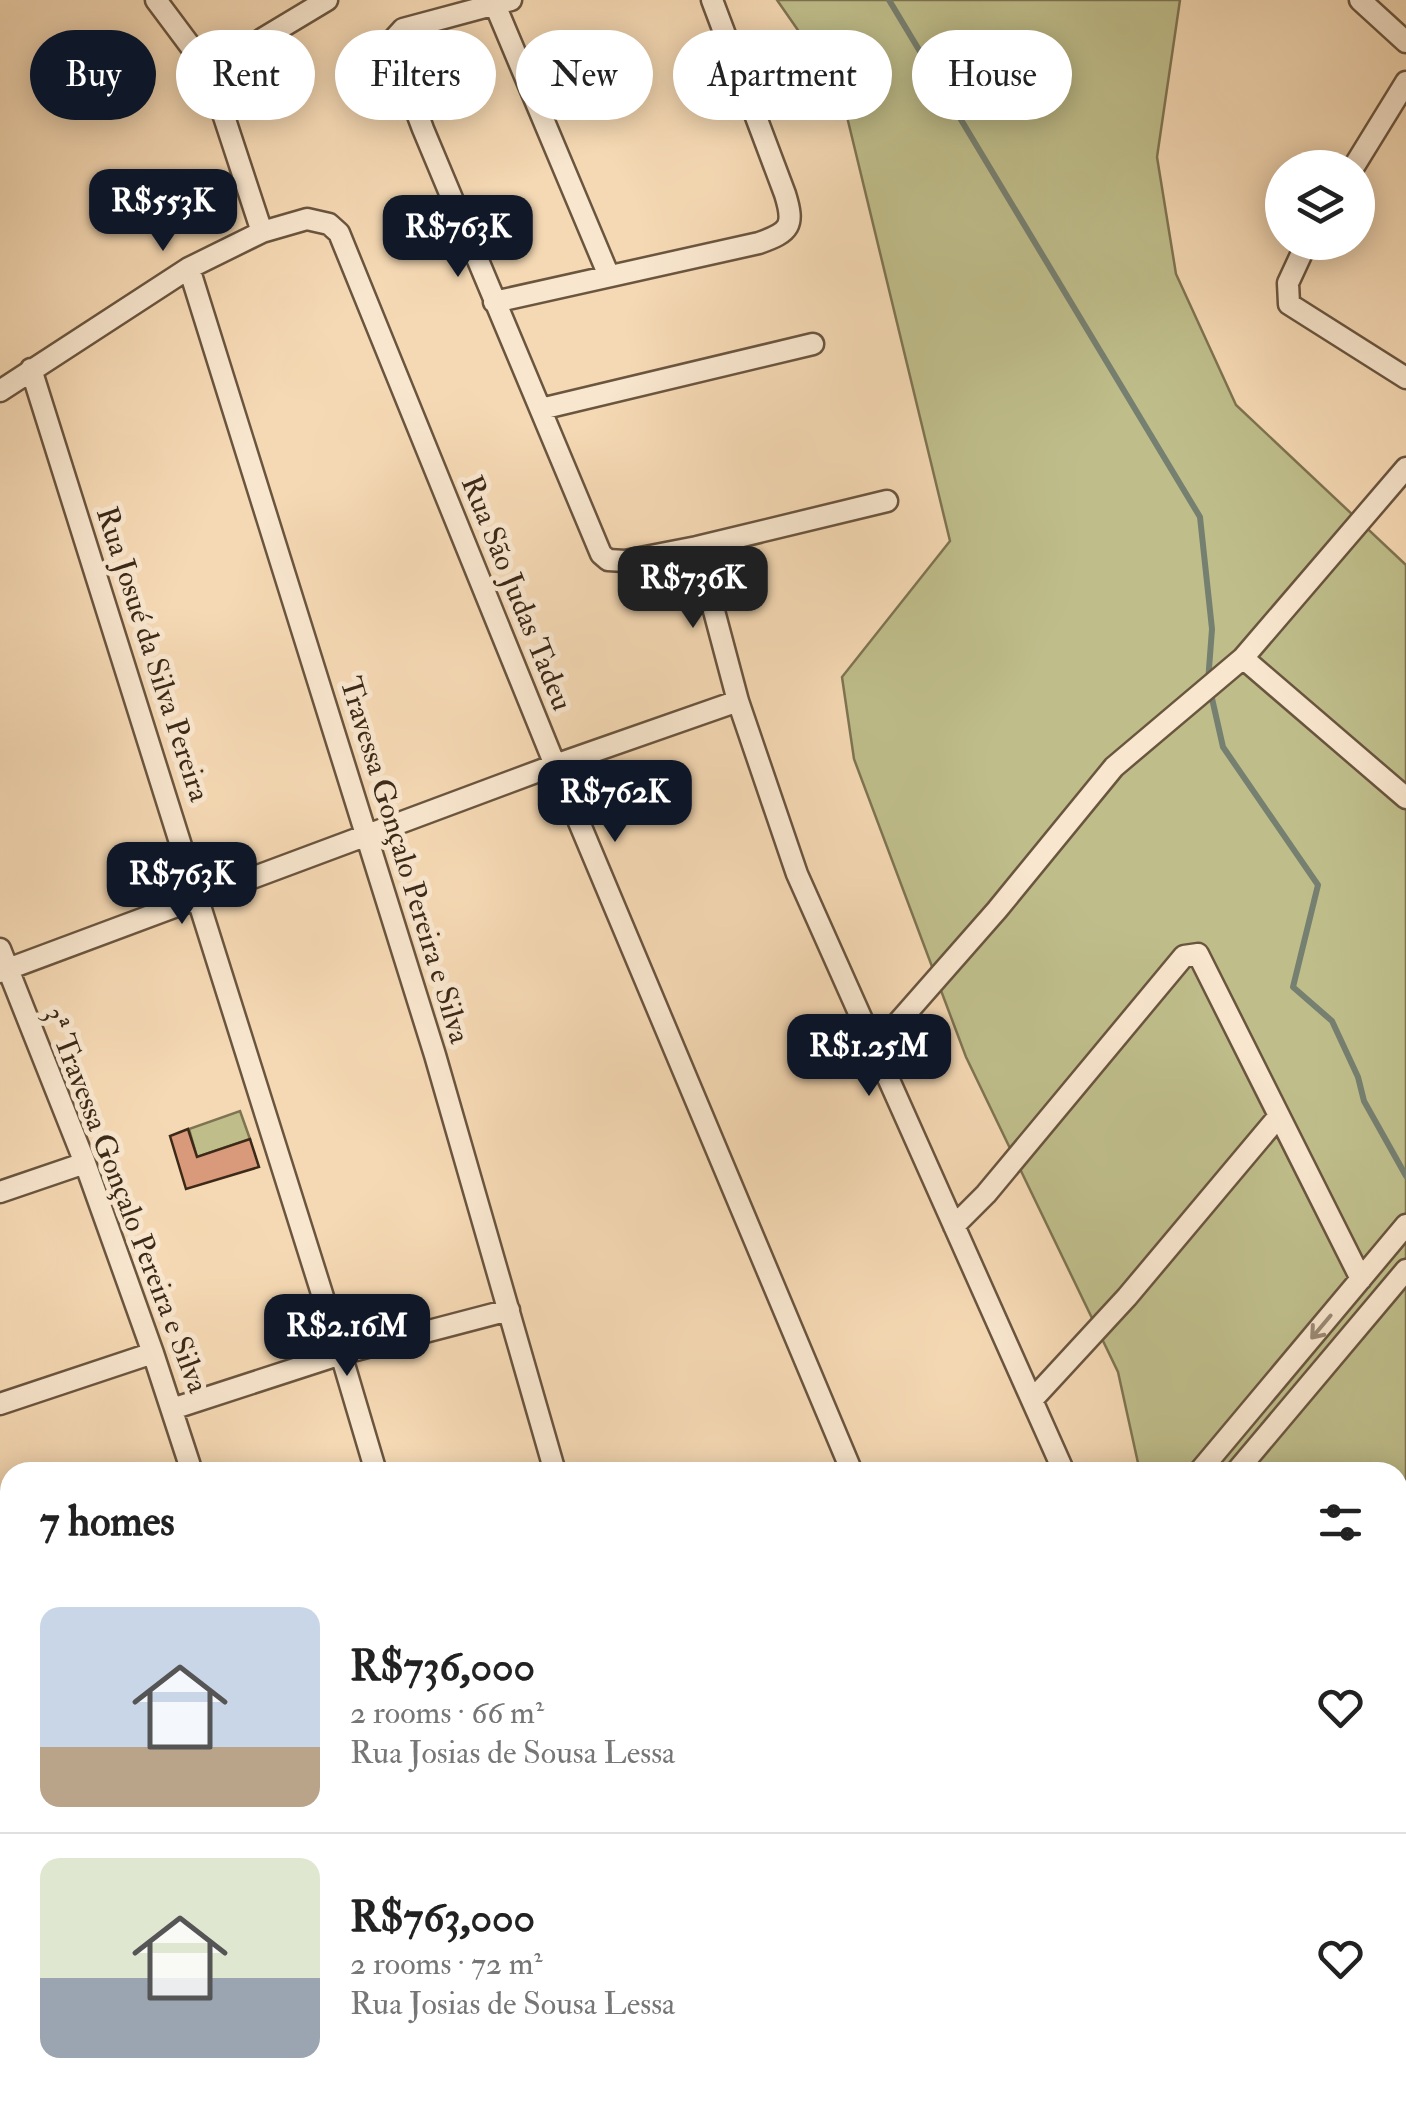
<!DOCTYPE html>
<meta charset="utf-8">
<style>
body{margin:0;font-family:"IM FELL Double Pica",serif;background:#f6f6f6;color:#222;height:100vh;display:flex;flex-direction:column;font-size:38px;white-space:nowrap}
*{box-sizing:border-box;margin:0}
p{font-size:32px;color:#767676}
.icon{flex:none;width:55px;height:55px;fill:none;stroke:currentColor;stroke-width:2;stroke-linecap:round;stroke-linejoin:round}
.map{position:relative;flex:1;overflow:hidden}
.side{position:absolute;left:0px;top:1462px;width:1408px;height:642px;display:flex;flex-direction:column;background:#fff;border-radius:30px 30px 0 0;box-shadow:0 5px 25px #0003}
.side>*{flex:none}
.top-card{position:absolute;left:30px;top:30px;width:1348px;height:90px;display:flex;gap:20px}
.controls{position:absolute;left:1265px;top:150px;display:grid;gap:20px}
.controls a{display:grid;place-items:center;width:110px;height:110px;border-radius:50%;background:#fff;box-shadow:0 5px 25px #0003;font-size:50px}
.price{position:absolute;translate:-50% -85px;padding:0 22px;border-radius:20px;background:#111827;color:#fff;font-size:32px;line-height:65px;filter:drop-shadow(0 2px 5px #0008)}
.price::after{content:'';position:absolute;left:50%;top:60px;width:30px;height:22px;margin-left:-15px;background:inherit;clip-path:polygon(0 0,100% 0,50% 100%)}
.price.current{background:#222;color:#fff}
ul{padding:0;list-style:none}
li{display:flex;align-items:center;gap:30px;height:250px;padding:0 40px}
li+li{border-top:2px solid #e0e0e0}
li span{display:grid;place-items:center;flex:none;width:280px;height:200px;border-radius:20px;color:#555}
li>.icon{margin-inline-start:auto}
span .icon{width:120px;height:120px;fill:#fffc;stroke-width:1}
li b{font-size:42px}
h2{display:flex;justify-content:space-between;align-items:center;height:120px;padding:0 40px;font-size:42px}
.tag{padding:0 35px;border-radius:45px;background:#fff;box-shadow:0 5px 25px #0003;font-size:35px;line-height:90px}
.tag.current{background:#111827;color:#fff}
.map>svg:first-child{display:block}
.green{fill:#bfbe8b;stroke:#7e7452;stroke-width:2.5}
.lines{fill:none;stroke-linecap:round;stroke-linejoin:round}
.stream{stroke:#768071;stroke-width:6}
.building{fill:#d89a7a;stroke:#3c2918;stroke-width:2.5}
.minor-casing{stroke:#6a553f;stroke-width:25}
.minor{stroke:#f8e6ce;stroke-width:20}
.oneway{stroke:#9a8873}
.labels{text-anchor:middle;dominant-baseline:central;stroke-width:10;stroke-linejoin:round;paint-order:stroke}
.street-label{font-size:30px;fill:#3c2918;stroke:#f8e6ce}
</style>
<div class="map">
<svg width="1406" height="2103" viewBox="0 0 1406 2103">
<rect width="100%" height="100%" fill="#f5d9b4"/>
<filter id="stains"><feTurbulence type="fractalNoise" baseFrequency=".002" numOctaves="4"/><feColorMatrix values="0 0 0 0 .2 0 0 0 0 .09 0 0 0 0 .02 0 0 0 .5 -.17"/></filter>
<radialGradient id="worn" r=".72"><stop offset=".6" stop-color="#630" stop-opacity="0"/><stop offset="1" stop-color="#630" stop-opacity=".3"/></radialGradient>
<!-- green -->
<path class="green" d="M777,0h403l-23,157 19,117 60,131 170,160v1538h-162l6,-8h148v-623h-258l-22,-100 -152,-315 -112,-298 -12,-82 108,-136 -109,-449z
M240,1111l10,28 -53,18 -8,-28z"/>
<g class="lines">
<!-- stream -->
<path class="stream" d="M889,0l311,517 12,112 -4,53
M1211,694l12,53 95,138 -25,102 39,34 26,56 6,24 42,75"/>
</g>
<!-- building -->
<path class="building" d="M188,1129l9,28 53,-18 9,28 -73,22 -16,-53z"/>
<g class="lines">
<!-- minor casing -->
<g class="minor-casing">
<path id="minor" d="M156,0l53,71 53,161
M493,0l116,276
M511,0l-108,29 -10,11v9l30,80 178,425 7,6 17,1 72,-14 190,-46
M1360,0l46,42
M209,71l118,-71
M1353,168l53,-86
M1307,242l-19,41 1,21 117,74
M189,268l246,787 120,417
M494,302l265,-59c31,-11 36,-17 26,-49l-73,-194
M31,369l310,985 35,118
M0,391l189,-123 73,-36 45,-13 22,5 10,9 216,532 297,707
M541,409l272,-65
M697,547l41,154 59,173 267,598
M1243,658l163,140
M0,949l85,214 68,190 39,119
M0,972l555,-207 183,-64
M874,1050l123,-140 117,-143 129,-109 163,-190
M0,1192l85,-29
M954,1226l32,-32 198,-238 14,-2 163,325
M1032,1400l95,-103 152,-181
M0,1404l153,-51
M172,1409l169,-55 168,-44
M1199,1472l207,-247
M1236,1472l170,-202
M1398,1548l8,-10
M0,1620l10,-3
M1398,1676l8,-10
M1398,1945l8,-11
M376,2095l2,8
M554,2095l2,8
M731,2095l2,8
M1322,2095l3,8
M204,2103l24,-8"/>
</g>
<!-- minor -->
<use href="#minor" class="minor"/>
</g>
<!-- one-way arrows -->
<defs><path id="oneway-shaft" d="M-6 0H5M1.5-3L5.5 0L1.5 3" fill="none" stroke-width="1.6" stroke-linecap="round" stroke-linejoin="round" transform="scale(2.5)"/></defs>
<use class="oneway" href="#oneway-shaft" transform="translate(1321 1327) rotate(130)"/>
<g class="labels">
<!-- street labels -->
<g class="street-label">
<text transform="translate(517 593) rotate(68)">Rua São Judas Tadeu</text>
<text transform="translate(153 654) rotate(72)">Rua Josué da Silva Pereira</text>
<text transform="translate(405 860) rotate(73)">Travessa Gonçalo Pereira e Silva</text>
<text transform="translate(126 1200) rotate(69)">3ª Travessa Gonçalo Pereira e Silva</text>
</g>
</g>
<rect width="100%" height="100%" filter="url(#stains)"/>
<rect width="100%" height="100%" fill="url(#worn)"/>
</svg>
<div class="controls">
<a><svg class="icon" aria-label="layers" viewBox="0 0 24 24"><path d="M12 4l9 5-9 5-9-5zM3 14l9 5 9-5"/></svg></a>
</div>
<b class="price" style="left:163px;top:254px">R$553K</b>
<b class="price" style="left:458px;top:280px">R$763K</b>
<b class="price current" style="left:693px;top:631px">R$736K</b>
<b class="price" style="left:615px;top:845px">R$762K</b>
<b class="price" style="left:182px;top:927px">R$763K</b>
<b class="price" style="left:869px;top:1099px">R$1.25M</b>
<b class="price" style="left:347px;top:1379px">R$2.16M</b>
<div class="top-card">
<a class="tag current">Buy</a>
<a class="tag">Rent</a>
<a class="tag">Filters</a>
<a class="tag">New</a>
<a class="tag">Apartment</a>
<a class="tag">House</a>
</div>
<section class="side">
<h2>7 homes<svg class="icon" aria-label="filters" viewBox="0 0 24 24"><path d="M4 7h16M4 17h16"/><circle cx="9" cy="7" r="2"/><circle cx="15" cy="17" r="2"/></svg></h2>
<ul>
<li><span style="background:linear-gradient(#c9d6e8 70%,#b9a48a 0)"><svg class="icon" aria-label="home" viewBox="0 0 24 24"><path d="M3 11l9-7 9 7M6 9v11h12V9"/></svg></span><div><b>R$736,000</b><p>2 rooms · 66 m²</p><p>Rua Josias de Sousa Lessa</p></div><svg class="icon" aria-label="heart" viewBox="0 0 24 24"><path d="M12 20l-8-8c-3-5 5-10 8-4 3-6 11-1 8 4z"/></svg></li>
<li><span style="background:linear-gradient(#dfe7d0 60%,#9aa5b1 0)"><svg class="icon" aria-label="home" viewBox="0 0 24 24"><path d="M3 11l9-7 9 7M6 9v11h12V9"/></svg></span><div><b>R$763,000</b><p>2 rooms · 72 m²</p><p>Rua Josias de Sousa Lessa</p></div><svg class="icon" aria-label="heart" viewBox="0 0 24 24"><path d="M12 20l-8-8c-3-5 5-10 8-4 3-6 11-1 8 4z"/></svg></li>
</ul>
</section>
</div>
